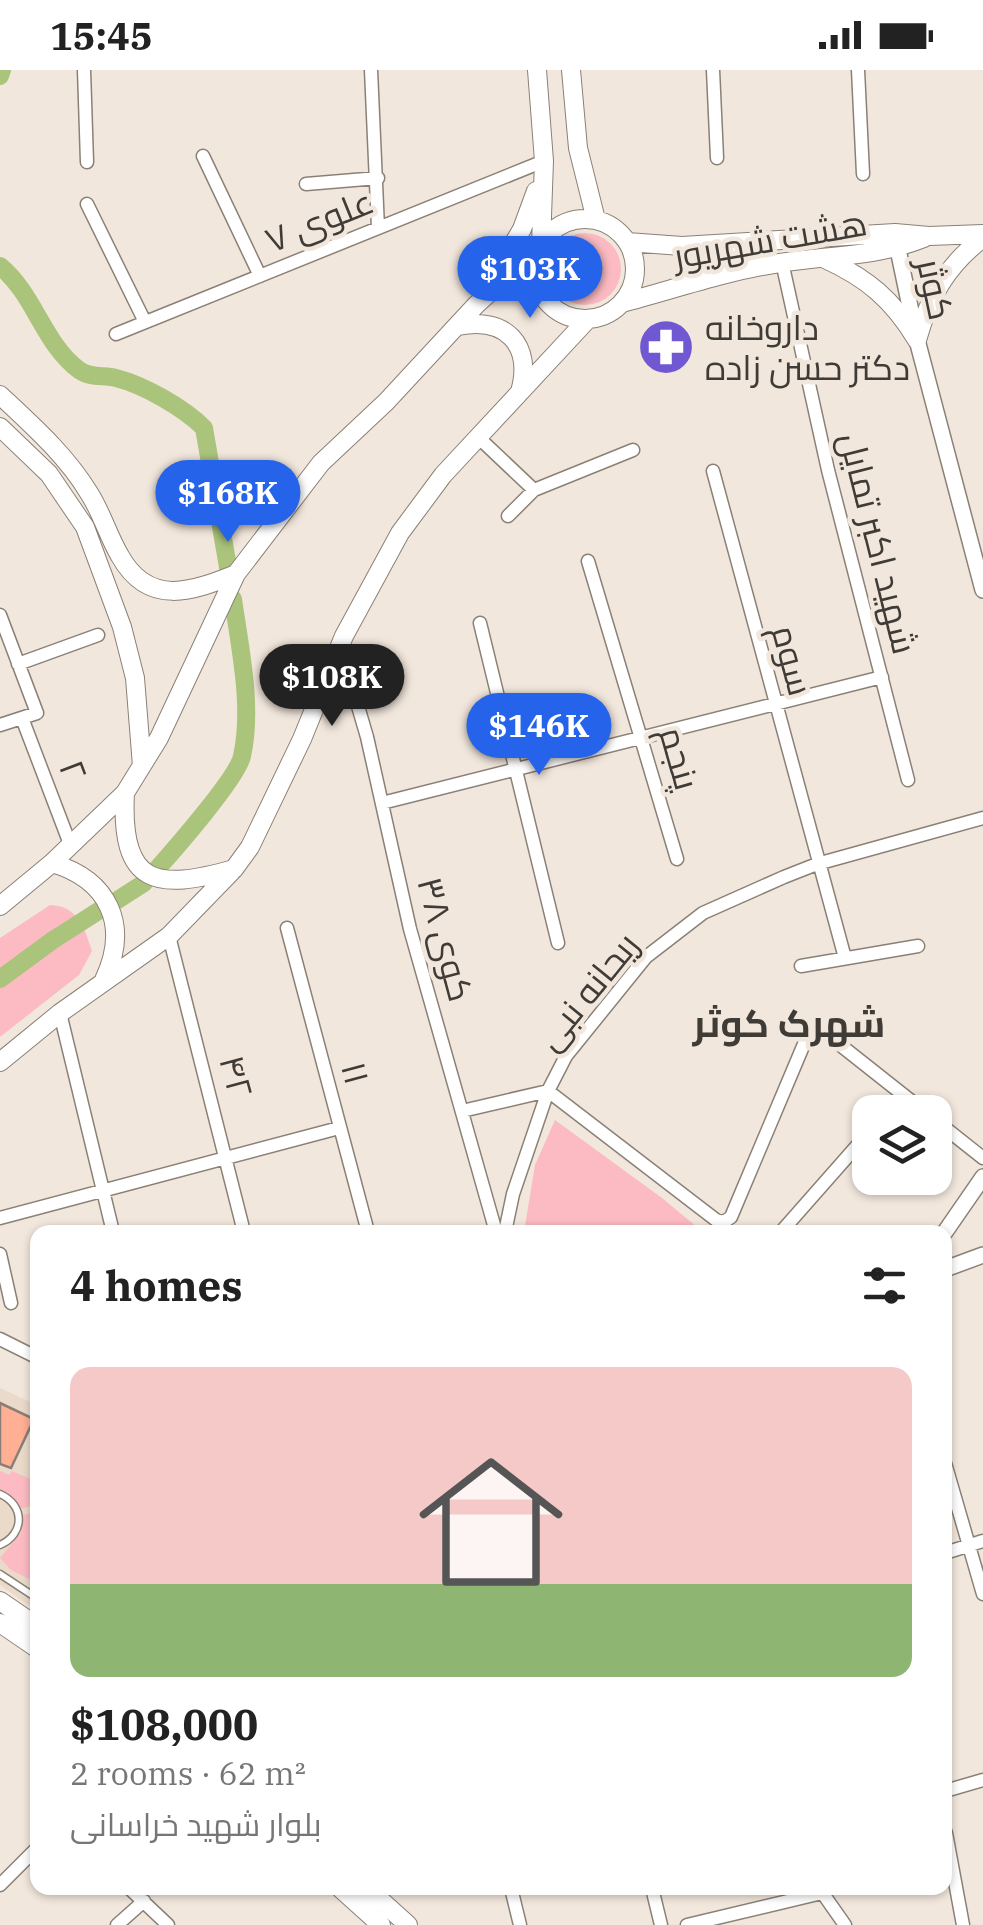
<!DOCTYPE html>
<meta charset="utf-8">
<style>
body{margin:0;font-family:"IBM Plex Serif",Cairo,serif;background:#f2f2f2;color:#222;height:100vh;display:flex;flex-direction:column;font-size:38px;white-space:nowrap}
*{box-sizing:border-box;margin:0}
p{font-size:32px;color:#767676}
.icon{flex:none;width:55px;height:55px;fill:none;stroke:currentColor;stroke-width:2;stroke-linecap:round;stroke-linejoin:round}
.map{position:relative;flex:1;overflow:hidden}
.sheet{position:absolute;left:30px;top:1155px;width:922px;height:670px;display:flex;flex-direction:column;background:#fff;border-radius:20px;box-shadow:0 2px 8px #0004}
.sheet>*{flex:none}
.buttons{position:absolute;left:852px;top:1025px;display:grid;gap:20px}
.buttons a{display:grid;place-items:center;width:100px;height:100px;border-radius:20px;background:#fff;box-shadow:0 2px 8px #0004;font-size:50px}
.price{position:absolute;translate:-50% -85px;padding:0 22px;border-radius:35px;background:#2563eb;color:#fff;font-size:32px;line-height:65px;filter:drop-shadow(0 2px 5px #0008)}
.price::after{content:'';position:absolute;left:50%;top:60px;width:30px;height:22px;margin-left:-15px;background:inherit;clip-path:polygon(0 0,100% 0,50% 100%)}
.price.active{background:#222;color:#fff}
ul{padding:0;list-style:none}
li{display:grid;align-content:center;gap:20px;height:530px;padding:0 40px}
li span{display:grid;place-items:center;height:310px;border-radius:20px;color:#555}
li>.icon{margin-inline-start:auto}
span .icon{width:180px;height:180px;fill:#fffc;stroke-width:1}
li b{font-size:42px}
h2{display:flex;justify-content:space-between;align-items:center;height:120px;padding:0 40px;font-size:42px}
.status{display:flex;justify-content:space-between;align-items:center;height:70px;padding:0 50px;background:#fff;direction:ltr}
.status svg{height:28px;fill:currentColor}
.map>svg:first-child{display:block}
.built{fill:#eadac9}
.green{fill:#fcbbc2}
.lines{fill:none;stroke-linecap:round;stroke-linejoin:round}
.canal{stroke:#abc47b;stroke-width:18}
.building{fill:#feaf94;stroke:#8b7d78;stroke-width:2.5}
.service-casing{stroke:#8a8076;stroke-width:9}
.pedestrian-casing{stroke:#8a8076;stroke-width:11}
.minor-casing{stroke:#8a8076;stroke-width:15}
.tertiary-casing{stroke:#8a8076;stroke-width:18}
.secondary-casing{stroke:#8a8076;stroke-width:20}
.service{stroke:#fff;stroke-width:6}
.pedestrian{stroke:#fff;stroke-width:9}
.minor{stroke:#fff;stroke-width:12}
.tertiary{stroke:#fff;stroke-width:15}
.secondary{stroke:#fff;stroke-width:18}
.labels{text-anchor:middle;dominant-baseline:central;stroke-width:9;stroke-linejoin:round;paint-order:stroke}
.street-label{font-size:35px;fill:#3f3b36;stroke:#f2e7dc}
.poi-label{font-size:35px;fill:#3f3b36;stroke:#f2e7dc;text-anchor:start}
.neighbourhood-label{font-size:38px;font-weight:bold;fill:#3f3b36;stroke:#f2e7dc}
</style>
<div class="status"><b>15:45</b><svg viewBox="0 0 49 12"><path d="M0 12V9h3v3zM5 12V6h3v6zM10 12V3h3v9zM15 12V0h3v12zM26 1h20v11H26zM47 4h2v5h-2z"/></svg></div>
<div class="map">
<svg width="983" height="1855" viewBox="0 0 983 1855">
<rect width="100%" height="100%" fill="#f2e7dc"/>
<!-- built -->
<path class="built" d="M0,1318l37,17v206l-37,-26z"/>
<!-- green -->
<path class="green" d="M549 199a36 36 0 1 1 72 0a36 36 0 1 1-72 0Z
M50,835c28,1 34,22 42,46l-13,24 -79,62v-99z
M555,1050l107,78 41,34h-179l11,-67z
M0,1401l9,4 3,-4 25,11v22l-17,5 -4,-8 -16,-10z
M37,1442h1l-1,71 -26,-13 -11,-12 21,-26 2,-17z"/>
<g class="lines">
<!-- canal -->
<path class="canal" d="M0,6l2,-6
M0,196c35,29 43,77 79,104 11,8 24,5 37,8 28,7 68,30 88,50l25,145
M157,799c17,-19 81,-92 85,-113 11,-49 -2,-107 -9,-157
M116,831l28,-18
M0,909l53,-39 47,-30"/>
</g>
<!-- building -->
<path class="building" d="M0,1333l34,16 -23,49 -11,-4z"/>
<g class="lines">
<!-- service casing -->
<g class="service-casing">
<path id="service" d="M0,1424c25,11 25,40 0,51
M0,1504l38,25"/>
</g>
<!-- pedestrian casing -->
<g class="pedestrian-casing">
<path id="pedestrian" d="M682,217v-41"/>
</g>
<!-- minor casing -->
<g class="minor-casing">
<path id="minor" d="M84,0l3,92
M371,0l7,158
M713,0l4,88
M858,0l5,104
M203,86l57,120
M306,114l72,-6
M87,134l58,118
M782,192l46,208 80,310
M116,264l428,-173
M479,368l55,52
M713,401l132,487
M508,446l26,-26 99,-40
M588,491l89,298
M0,545l37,98 -37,12
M480,553l78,320
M18,594l80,-29
M332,596l23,30 12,41 43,192 86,303
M22,648l48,126
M382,733l500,-126
M287,858l81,304
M169,866l75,296
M801,896l117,-20
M60,943l53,219
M839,974l86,68
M462,1041l86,-20 168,129 8,2 7,-5 73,-173
M886,1042l16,-18
M935,1050l48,38
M0,1148l339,-90
M505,1162l8,-38 35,-103 18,-35 80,-99 57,-44 81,-36 33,-13 166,-46
M781,1162l89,-101
M0,1184l11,49
M0,1269l38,19
M945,1393l38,131
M945,1483l38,-12
M945,1721l38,-11
M946,1763l17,92
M0,1815l38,-38
M129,1818l39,37
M511,1818l9,37
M652,1818l9,37
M819,1818l26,37
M117,1855l27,-24
M687,1855l135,-32"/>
</g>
<!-- tertiary casing -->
<g class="tertiary-casing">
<path id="tertiary" d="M895,165l22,105 66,250
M945,1162l38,-55
M945,1199l38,-14"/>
</g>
<!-- secondary casing -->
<g class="secondary-casing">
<path id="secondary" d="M537,0l7,91 -3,83
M571,0l7,78 18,72
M535 199a50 50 0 1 1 100 0a50 50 0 1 1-100 0Z
M627,172l55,4 213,-13 34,3 54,-2
M825,189c42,19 68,41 92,81
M490,214l32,-55 14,-38
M622,233c53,-14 104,-32 158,-40 49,-8 97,-6 144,-25
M458,256c48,-10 75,19 62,66
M917,270c12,-43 30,-75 66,-102
M0,325c32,30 66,60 89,98 13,20 19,43 31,63 29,52 73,35 116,18
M0,357l49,47 36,53 37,100 13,51 7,88
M125,723c-5,93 31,98 109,76
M52,793c57,17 78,62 52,117
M0,836l52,-43 73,-70 34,-55 77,-164 85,-111 65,-61 90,-97 25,-23 35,-25
M0,992l60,-49 109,-77 65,-67 16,-22 52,-108 42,-103 56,-103 43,-58 144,-155
M0,1531l38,26
M0,1553l38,26
M340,1818l41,37
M367,1818l41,37"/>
</g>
<!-- service -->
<use href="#service" class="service"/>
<!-- pedestrian -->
<use href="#pedestrian" class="pedestrian"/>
<!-- minor -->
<use href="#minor" class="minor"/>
<!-- tertiary -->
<use href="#tertiary" class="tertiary"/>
<!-- secondary -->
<use href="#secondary" class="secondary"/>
</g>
<!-- icons -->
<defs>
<g id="pharmacy-disc" transform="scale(2.875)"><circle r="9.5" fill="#7058d2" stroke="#f2e7dc"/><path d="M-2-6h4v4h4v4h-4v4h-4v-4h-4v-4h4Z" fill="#fff"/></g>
</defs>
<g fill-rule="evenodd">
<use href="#pharmacy-disc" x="666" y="277"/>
</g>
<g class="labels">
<!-- street labels -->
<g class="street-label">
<text transform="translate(319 150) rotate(-22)">علوی ۷</text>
<text transform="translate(770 169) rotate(-10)">هشت شهریور</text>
<text transform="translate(936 219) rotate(78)">کوثر</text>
<text transform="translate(879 473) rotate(76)">شهید اکبر تمایل</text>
<text transform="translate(793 590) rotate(75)">سوم</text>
<text transform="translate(680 688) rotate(74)">پنجم</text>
<text transform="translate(74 700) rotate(69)">۲</text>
<text transform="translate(446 869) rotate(75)">کوی ۳۸</text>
<text transform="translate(587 921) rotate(-51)">ریحانه نبی</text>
<text transform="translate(356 1003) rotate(75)">۱۱</text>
<text transform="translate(237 1006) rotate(75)">۴۲</text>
</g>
<!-- poi labels -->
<g class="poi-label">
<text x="705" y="257">داروخانه<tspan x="705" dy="40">دکتر حسن زاده</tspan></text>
</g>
<!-- neighbourhood labels -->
<g class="neighbourhood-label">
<text x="789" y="952">شهرک کوثر</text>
</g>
</g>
</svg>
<div class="buttons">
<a><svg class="icon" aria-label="layers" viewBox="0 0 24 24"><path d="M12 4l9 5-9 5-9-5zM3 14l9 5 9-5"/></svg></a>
</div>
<b class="price" style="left:530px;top:251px">$103K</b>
<b class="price" style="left:228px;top:475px">$168K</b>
<b class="price active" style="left:332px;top:659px">$108K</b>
<b class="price" style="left:539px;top:708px">$146K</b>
<section class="sheet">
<h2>4 homes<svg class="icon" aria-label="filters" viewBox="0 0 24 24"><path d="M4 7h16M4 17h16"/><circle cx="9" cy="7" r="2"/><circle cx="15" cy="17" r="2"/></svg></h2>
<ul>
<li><span style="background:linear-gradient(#f6c9c9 70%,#8fb573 0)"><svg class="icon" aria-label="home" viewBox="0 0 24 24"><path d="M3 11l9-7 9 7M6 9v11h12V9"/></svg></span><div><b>$108,000</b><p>2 rooms · 62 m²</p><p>بلوار شهید خراسانی</p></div></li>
</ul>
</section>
</div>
